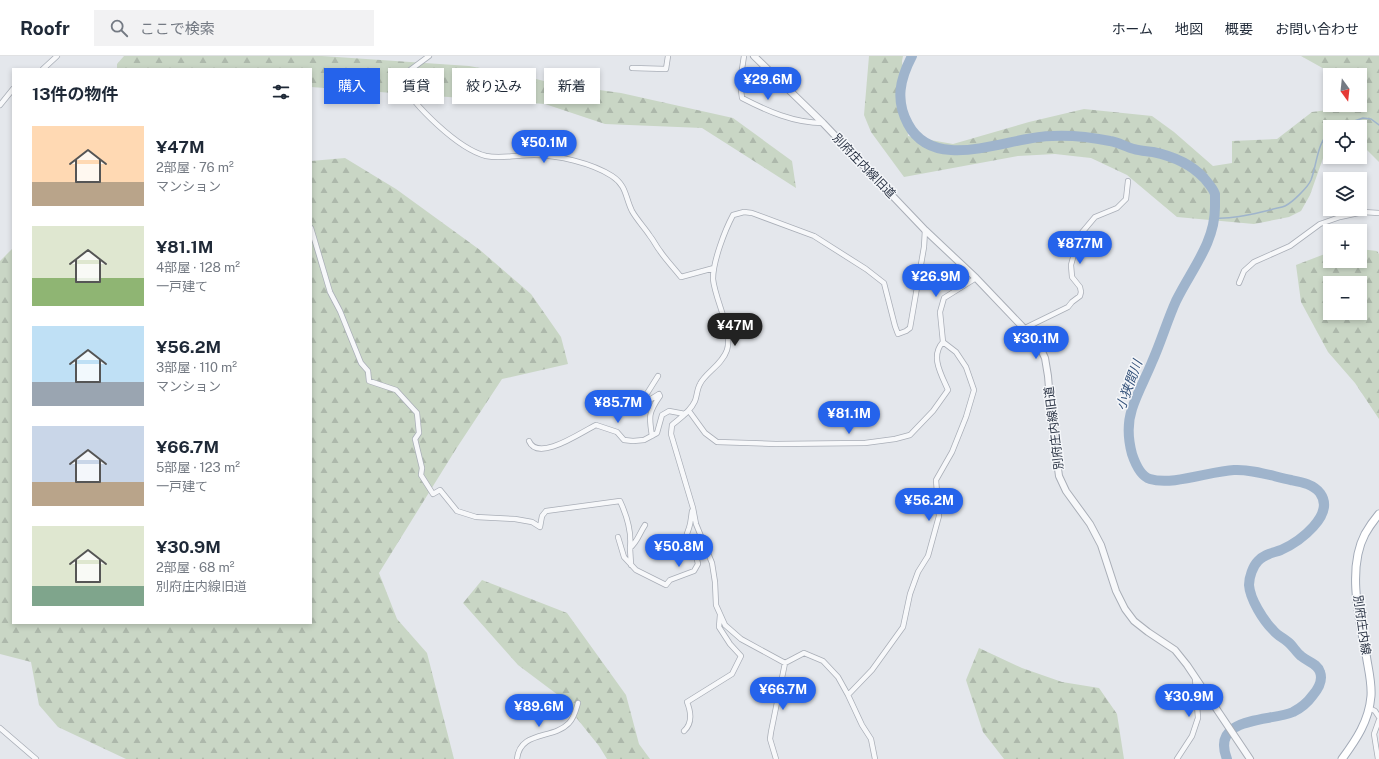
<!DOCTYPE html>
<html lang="ja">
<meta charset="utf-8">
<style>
body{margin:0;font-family:"Public Sans","Noto Sans JP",sans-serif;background:#f2f2f3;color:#1f2937;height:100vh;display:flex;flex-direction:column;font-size:15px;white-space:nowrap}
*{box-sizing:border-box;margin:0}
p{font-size:13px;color:#747a83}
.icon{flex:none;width:22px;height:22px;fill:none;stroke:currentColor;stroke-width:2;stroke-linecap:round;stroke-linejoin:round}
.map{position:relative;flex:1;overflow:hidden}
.sheet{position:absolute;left:12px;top:12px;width:300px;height:556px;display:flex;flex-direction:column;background:#fff;border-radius:0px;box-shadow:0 2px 6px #0003}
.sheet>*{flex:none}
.top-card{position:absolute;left:324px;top:12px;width:380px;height:36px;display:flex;gap:8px}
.needle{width:26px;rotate:165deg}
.tools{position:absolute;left:1323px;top:12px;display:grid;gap:8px}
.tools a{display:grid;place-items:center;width:44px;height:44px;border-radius:0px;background:#fff;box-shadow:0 2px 6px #0003;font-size:20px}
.price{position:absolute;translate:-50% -34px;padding:0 9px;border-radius:14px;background:#2563eb;color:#fff;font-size:13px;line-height:26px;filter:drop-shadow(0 1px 2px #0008)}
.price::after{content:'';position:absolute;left:50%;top:24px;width:12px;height:9px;margin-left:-6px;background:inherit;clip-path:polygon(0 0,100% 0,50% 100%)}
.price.active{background:#222;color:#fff}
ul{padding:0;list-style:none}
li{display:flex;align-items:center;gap:12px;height:100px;padding:0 20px}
li span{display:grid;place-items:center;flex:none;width:112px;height:80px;border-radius:0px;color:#555}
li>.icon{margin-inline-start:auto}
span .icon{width:48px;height:48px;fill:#fffc;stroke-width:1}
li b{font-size:17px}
h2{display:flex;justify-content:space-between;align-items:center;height:48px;padding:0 20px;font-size:17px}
.chip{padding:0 14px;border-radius:0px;background:#fff;box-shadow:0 2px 6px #0003;font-size:14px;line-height:36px}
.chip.active{background:#2563eb;color:#fff}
header{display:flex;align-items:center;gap:24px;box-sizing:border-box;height:56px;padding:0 20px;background:#fff;border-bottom:1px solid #e0e1e3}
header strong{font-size:19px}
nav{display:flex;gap:22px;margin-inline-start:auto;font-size:14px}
.search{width:280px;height:36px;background:#f2f2f3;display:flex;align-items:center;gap:10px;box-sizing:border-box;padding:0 14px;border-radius:0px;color:#747a83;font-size:15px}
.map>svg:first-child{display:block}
.forest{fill:url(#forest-firs);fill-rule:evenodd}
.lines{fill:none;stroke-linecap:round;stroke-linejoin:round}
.stream{stroke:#9fb4cc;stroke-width:1.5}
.river{stroke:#9fb4cc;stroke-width:10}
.minor-casing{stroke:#a9aeb7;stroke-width:6}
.tertiary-casing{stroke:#a9aeb7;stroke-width:8}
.primary-casing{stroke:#a3abb8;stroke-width:9}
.minor{stroke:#f7f8fa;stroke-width:4.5}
.tertiary{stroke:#f7f8fa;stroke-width:6}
.primary{stroke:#fff;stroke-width:7}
.labels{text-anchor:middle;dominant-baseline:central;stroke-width:3;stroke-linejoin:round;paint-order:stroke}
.street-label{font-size:12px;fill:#2b3445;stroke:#f4f6f9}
.water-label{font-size:13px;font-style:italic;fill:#34527a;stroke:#f4f6f9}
</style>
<header>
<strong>Roofr</strong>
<div class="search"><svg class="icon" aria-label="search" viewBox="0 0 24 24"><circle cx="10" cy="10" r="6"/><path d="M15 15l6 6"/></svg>ここで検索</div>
<nav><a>ホーム</a><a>地図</a><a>概要</a><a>お問い合わせ</a></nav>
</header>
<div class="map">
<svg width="1379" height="703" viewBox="0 0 1379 703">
<defs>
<pattern id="forest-firs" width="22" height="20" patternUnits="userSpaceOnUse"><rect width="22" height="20" fill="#c9d6c5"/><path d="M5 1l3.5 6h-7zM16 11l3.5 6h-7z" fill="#adb8ab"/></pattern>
</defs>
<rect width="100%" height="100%" fill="#e4e7ec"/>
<!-- forest -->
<path class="forest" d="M124,0h198l147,10 51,9 36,9 65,9 112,25 59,43 4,27 -94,-60 -97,-4 -60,-20 -234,-17v-18h-194v-5z
M869,0h34l-1,5 6,75 45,8 76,-22 55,-13 68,7 22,16 39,34 19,-3v-22l45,-2 35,-27 31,-4 3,-3h14v-11l2,-2 -2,-2v-15h-25l-34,-19h78v106l-19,-19v-16h-30v17h-2l-18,51 -9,16 -12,6 -35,7 -77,-7 -50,-42 -36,-17 -36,-4 -37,2 -114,21 -33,-45 -7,-17z
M345,102l51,31 84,61 51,44 30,43 7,27 -66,15 -46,70 -77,124 18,46 30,34 27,106h-328l-68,-32 -19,-22 -8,-43 -31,-8v-393l13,-13v375h298v-462z
M1360,193l17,2 2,3v165l-24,-36 -27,-31 -27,-50 -5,-37 34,-13v9h30zM1330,227h30v30h-30z
M482,524l85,33 59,82 13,49 11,15h-43l-8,-13 -41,-51 -40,-30 -55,-62z
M979,592l43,20 40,14 37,6 18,26 7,45h-120l-21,-27 -17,-52z"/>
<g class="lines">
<!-- stream -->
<path class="stream" d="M1337,71l26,-9 8,1 8,6
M1215,162c19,1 37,-4 55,-8 5,-2 11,-2 15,-4 8,-4 23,-19 26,-26 6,-16 6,-37 19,-49"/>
<!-- river -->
<path class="river" d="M912,0c-12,23 -17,44 -4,68 27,51 101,12 144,12 19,-1 38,1 58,5 8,1 16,6 24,8 6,2 13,2 19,3 19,4 38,12 51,26 4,5 9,10 11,16 0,2 0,12 0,13 0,36 -24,63 -39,94 -9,20 -15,41 -24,61 -6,15 -15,31 -20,47 -5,15 -4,30 0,45 3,9 8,22 18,25 22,7 61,-8 84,-9 19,-1 38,6 57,10 10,2 22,4 29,13 16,22 -21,49 -39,57 -8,3 -17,4 -23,11 -5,5 -9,16 -9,24 1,14 14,35 24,45 4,5 10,8 15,12 5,4 8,10 13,14 7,6 16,7 19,16 3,8 -2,17 -7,23 -5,7 -12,13 -20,17 -24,10 -83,4 -66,47"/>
<!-- minor casing -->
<g class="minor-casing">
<path id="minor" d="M429,0l-23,17 -5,8c12,24 57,68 85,75 15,3 32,-1 48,-1 23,0 58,8 78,21 15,10 13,21 20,35 5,9 13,17 18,25 4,5 6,10 10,15 6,9 14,17 21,26l33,-9
M744,0l-4,26 2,16c25,13 52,25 81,25
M632,12l34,1 2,-13
M43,13l14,-13
M0,49l13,-16
M311,172l19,64 10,19 21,52 7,8 1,10 27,9 21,23 2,20 -4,6 7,29 -1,7 12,19 7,-4 17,21 19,6 39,2 17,3 8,5 2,-11 4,-5 74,-10c7,15 12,30 10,47
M1239,227l5,-12 10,-9 36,-16 30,-22 20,-7 23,-5 16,1
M1025,272l43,-21 4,-5 8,-6 1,-4 -1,-5 -8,-10 -1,-12 8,-29 16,-19 22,-9 9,-9 2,-18
M689,355l16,22 12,9 59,2 89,-1 30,-4 15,-4 23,-24 15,-21c-7,-16 -18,-34 -5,-48l-3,-30 4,-14 32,-20
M652,380c-3,-19 -4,-23 8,-40l-1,-2 -16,10 -2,-1 17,-27
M529,385c9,22 54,-10 67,-16l21,7 7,8 9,1 11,-1 13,-7 5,-18 7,-4 16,3
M618,481l6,20 12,13 30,15 4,-5 24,-9 4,-7 -3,-13c-13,-6 -10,-12 -6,-23 2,-6 2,-11 3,-17
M631,509l-1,-17c8,-7 9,-14 15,-23
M785,607l-44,-24 -16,-14 -9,-20 -1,-23 -3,-19 -16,-39 -3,-16 -22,-74 1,-9c8,-7 18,-13 23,-24 2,-5 2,-12 5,-17 5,-11 22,-19 27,-34 6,-19 -12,-50 -14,-71 0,-18 12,-49 20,-64l11,-3 8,1 62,23 52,33 18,14 11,43 3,8 8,-3 4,-3 14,-81 1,-17
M785,607l19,-10 19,8 15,16 10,18 14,30 9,14 4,20
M848,639l24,-25 31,-43 7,-33 8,-22 10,-16 11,-40 -3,-36 16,-28 14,-35 8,-27 -8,-23 -10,-15 -13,-10
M1369,652l6,3 4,6
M0,672l36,31
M684,675c9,-8 7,-19 3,-29l45,-28 9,-18 -11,-12 -11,-17 1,-12
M517,703c3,-29 36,-19 52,-36 5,-5 7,-13 9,-20
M776,703l-6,-20 1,-7 14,-69
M1177,703l15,-23 6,-18 -3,-40
M1378,703l-4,-25 5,-14"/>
</g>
<!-- tertiary casing -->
<g class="tertiary-casing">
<path id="tertiary" d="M754,0l69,67 102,107 51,48 62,65 7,15 3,18 4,48 7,52 7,15 24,33 11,21 15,46 9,18 9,12 14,11 27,18 12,15 63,94"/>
</g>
<!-- primary casing -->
<g class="primary-casing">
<path id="primary" d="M1342,703c14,-19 27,-38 29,-63 1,-14 -3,-28 -5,-42 -7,-36 -19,-86 -1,-120 4,-7 9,-14 14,-20"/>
</g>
<!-- minor -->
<use href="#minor" class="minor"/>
<!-- tertiary -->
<use href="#tertiary" class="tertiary"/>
<!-- primary -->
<use href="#primary" class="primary"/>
</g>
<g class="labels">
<!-- street labels -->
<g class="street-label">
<text transform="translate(864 110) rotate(46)">別府庄内線旧道</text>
<text transform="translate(1054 372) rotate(-97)">別府庄内線旧道</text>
<text transform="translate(1362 569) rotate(82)">別府庄内線</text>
</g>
<!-- water labels -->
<g class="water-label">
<text transform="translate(1129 329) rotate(-70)">小狭間川</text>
</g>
</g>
</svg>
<div class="tools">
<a><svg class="needle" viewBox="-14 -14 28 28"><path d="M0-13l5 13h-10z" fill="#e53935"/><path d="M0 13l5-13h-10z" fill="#747a83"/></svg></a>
<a><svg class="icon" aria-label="locate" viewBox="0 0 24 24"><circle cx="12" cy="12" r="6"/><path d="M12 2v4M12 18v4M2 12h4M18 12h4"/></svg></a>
<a><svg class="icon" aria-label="layers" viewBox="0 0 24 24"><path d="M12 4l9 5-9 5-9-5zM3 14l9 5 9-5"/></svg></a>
<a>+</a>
<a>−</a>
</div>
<b class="price" style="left:768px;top:45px">¥29.6M</b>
<b class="price" style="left:544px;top:108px">¥50.1M</b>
<b class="price" style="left:1080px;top:209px">¥87.7M</b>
<b class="price" style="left:936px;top:242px">¥26.9M</b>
<b class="price active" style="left:735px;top:291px">¥47M</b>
<b class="price" style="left:1036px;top:304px">¥30.1M</b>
<b class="price" style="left:618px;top:368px">¥85.7M</b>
<b class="price" style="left:849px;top:379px">¥81.1M</b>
<b class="price" style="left:929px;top:466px">¥56.2M</b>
<b class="price" style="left:679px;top:512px">¥50.8M</b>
<b class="price" style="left:783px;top:655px">¥66.7M</b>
<b class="price" style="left:1189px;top:662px">¥30.9M</b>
<b class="price" style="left:539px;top:672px">¥89.6M</b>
<div class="top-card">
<a class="chip active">購入</a>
<a class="chip">賃貸</a>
<a class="chip">絞り込み</a>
<a class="chip">新着</a>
</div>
<section class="sheet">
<h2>13件の物件<svg class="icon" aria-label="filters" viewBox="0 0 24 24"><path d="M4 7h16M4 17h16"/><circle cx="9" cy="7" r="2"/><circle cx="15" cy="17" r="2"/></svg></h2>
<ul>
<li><span style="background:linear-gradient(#ffd9b3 70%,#b9a48a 0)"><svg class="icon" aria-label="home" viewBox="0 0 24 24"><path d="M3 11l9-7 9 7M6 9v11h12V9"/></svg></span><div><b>¥47M</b><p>2部屋 · 76 m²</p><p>マンション</p></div></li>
<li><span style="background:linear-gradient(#dfe7d0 65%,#8fb573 0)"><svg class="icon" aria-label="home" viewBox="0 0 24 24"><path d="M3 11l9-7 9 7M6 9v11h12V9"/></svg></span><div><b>¥81.1M</b><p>4部屋 · 128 m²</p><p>一戸建て</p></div></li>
<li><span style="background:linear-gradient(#bfe0f5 70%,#9aa5b1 0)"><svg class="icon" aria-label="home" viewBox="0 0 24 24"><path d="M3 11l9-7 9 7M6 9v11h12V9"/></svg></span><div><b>¥56.2M</b><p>3部屋 · 110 m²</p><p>マンション</p></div></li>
<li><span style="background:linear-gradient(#c9d6e8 70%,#b9a48a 0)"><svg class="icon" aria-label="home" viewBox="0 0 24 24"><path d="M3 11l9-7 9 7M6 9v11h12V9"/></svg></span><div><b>¥66.7M</b><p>5部屋 · 123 m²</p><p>一戸建て</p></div></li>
<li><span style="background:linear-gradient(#dfe7d0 75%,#7fa58c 0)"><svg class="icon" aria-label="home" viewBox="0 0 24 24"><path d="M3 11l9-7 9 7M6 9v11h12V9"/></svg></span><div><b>¥30.9M</b><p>2部屋 · 68 m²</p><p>別府庄内線旧道</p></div></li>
</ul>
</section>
</div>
